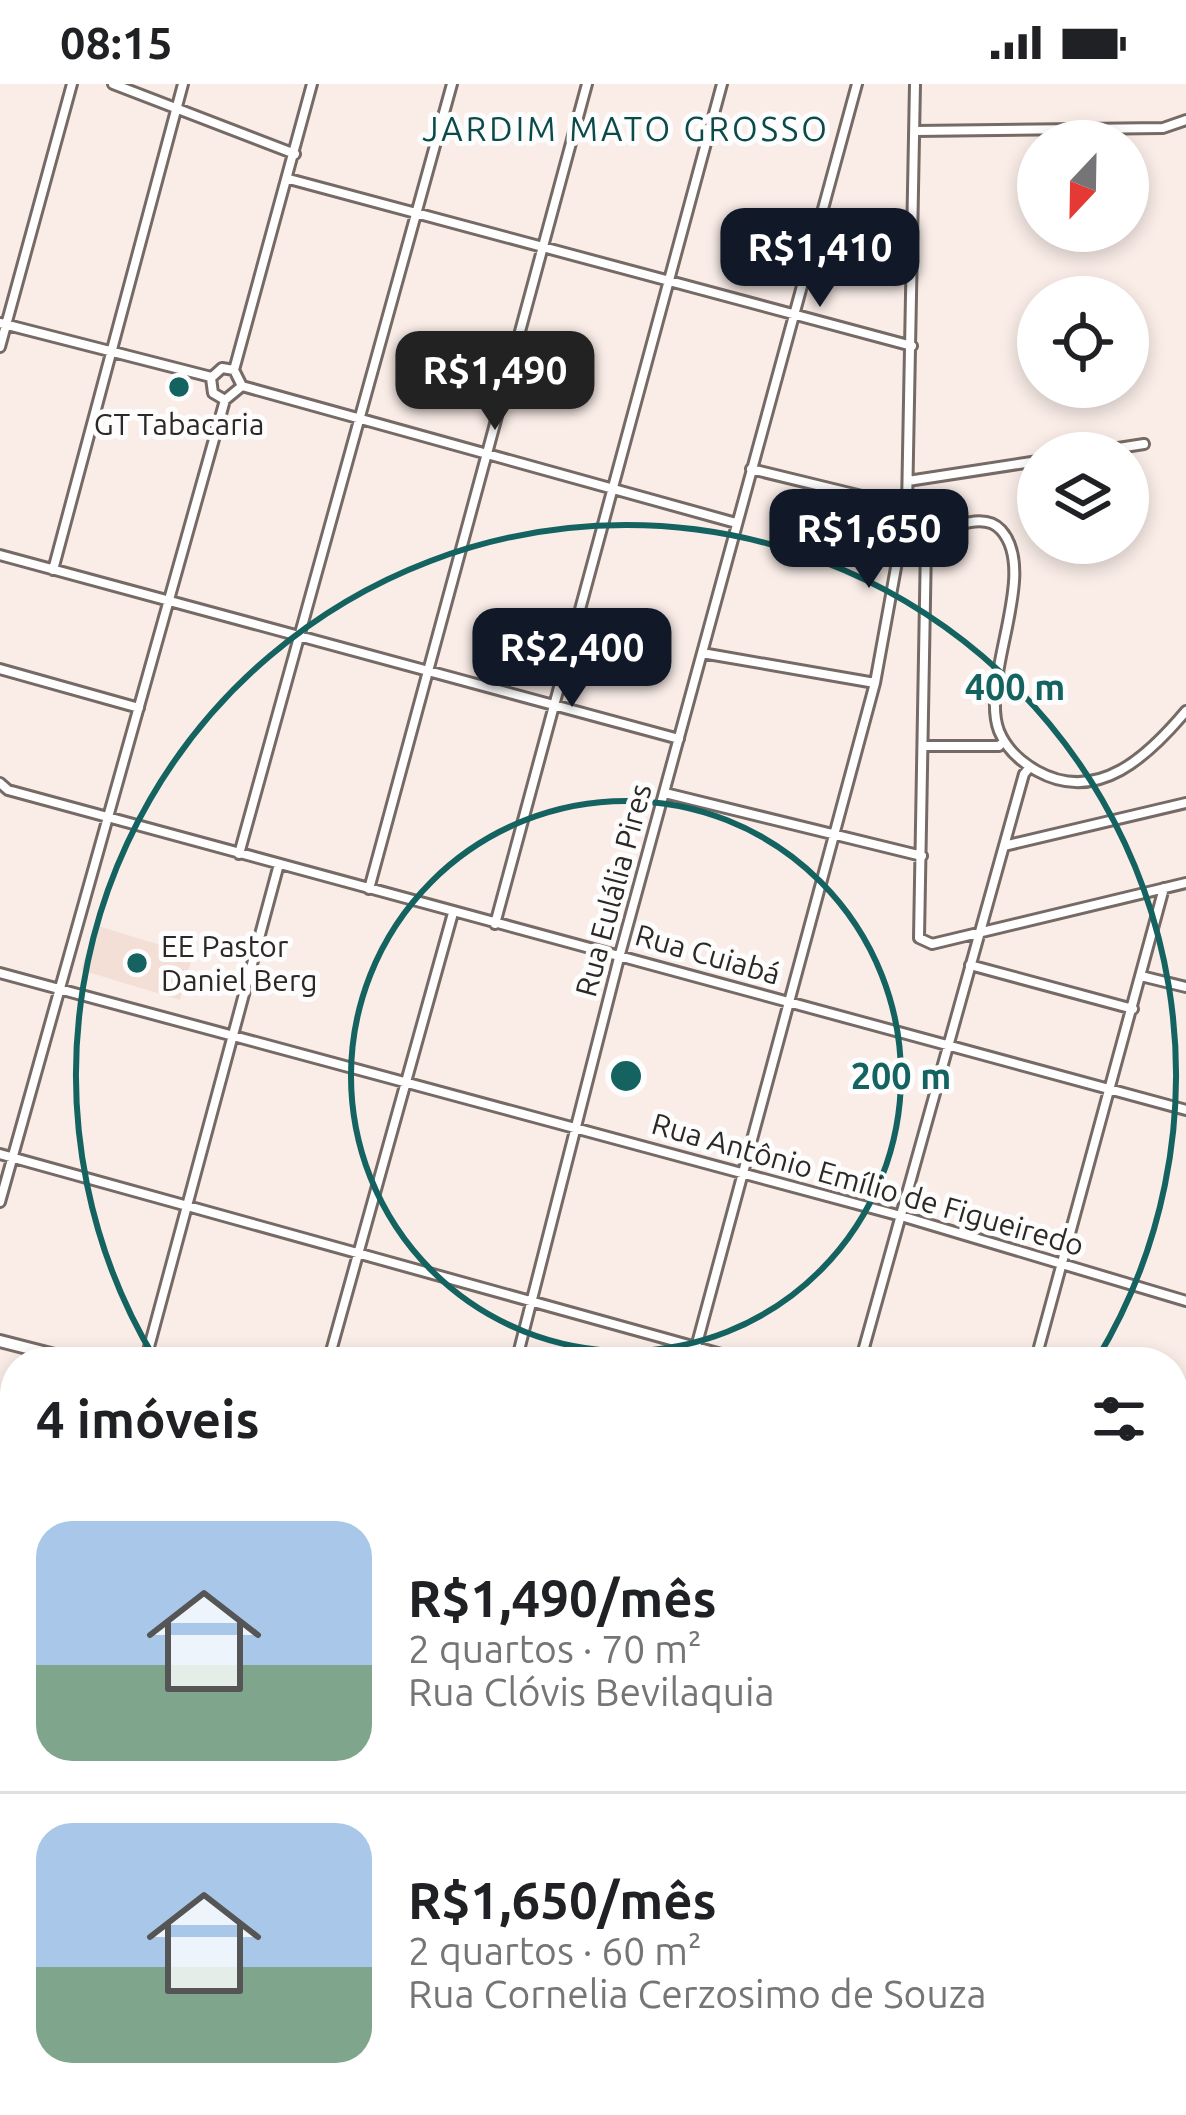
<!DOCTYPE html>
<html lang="pt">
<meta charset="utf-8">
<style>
body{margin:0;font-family:Ubuntu,sans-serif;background:#f2f2f2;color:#202124;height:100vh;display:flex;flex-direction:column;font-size:45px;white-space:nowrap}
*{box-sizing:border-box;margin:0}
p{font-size:39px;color:#757577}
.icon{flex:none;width:66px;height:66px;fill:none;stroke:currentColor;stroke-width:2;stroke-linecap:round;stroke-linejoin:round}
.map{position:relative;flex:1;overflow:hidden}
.sheet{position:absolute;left:0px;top:1263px;width:1188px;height:768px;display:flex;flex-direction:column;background:#fff;border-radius:48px 48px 0 0;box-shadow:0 6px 18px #0003}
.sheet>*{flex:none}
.needle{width:78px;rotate:202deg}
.fabs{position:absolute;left:1017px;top:36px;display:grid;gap:24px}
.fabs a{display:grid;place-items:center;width:132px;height:132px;border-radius:50%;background:#fff;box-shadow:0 6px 18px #0003;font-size:60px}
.price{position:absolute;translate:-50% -102px;padding:0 27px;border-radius:24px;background:#111827;color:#fff;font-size:39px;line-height:78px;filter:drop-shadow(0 3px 6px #0008)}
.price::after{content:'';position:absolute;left:50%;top:72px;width:36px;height:27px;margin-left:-18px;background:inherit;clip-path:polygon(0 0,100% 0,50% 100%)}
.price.current{background:#222;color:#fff}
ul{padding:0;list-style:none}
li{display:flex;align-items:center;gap:36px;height:300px;padding:0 36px}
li+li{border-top:3px solid #e0e0e0}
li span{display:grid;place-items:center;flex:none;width:336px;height:240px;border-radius:36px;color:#555}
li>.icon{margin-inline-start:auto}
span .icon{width:144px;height:144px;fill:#fffc;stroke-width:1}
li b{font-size:51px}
h2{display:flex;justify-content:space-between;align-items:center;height:144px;padding:0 36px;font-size:51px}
.status{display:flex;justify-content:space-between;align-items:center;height:84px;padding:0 60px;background:#fff;direction:ltr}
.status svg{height:33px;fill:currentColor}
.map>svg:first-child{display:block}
.built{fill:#f4dfd7}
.forest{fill:url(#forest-crowns)}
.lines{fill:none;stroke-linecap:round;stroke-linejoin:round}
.stream{stroke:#e69677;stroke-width:3}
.street-casing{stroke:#756a65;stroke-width:14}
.secondary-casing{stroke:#756a65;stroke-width:16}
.primary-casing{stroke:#756a65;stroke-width:18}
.street{stroke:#fff;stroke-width:8}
.secondary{stroke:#fff;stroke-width:10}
.primary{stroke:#fff;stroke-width:12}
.ring{fill:none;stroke:#146361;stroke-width:6}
.poi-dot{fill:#146361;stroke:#fdfdfd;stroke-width:4.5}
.labels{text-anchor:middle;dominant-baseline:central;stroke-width:10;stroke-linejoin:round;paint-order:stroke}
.poi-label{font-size:30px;fill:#2d2826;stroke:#fdfdfd}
.street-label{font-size:30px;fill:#2d2826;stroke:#fdfdfd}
.neighbourhood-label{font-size:33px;letter-spacing:3px;fill:#0a4a49;stroke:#fdfdfd}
.centre{fill:#146361;stroke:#fdfdfd;stroke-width:6}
.ring-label{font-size:36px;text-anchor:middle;font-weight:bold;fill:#146361;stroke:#fdfdfd;stroke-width:10;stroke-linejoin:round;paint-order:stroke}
</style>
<div class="status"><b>08:15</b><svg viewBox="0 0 49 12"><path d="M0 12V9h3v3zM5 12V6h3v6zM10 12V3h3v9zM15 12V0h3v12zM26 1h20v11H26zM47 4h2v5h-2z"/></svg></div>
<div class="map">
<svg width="1186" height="2031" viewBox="0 0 1186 2031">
<defs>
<pattern id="forest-crowns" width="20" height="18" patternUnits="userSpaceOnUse" patternTransform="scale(3)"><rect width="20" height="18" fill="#f5c7b6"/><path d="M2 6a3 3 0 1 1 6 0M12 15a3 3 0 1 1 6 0" fill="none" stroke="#d2ab9c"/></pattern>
</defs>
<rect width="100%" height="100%" fill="#faede8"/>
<!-- built -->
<path class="built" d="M95,841l98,30 -13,45 -99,-30z
M0,1353l15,5v31l-11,35 -4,-1z"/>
<!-- forest -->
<path class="forest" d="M1186,1489v542h-45l-15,-15h47v-508z"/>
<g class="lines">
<!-- stream -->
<path class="stream" d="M1173,1531l13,-19
M1181,1937l5,-36
M1183,1944l3,17"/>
<!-- street casing -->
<g class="street-casing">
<path id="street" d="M113,0l182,70
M915,47l248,-3 23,-8
M289,95l623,167
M0,239l211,54
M0,263l72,-263
M242,302l494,137
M242,302l-8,-16 78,-286
M225,316l-12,-7 -2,-15 11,-10 12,2
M1086,369l58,-9
M751,385l156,38
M908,397l130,-20
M0,471l679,184
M53,486l130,-486
M702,569l173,30
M0,585l139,39
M1186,627c-37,44 -88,94 -149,60 -16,-9 -31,-23 -38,-40 -20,-53 41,-158 2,-201 -17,-19 -49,-2 -70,4l-5,10 -7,394 13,6 254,-61
M925,662h74l5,-5
M0,699l8,7 1178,320
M665,709l257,63
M1004,762l182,-43
M239,770l213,-770
M369,805l218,-805
M495,840l227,-840
M970,881l163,44
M0,889l901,243 285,85
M1141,892l45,11
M0,1070l750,208
M0,1118l225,-802 17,-14
M145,1278l134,-498
M328,1278l125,-449
M516,1278l104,-408 237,-870
M692,1278l183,-679 32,-176 8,-423
M860,1278l164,-588 6,-7
M1035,1278l129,-474
M1173,1396l13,11
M0,1804l15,-52
M0,1990l15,5
M91,2016l54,15
M710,2016l53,15
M304,2031l4,-15
M484,2031l5,-15
M652,2031l3,-15
M819,2031l5,-15
M1063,2031l5,-15"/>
</g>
<!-- secondary casing -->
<g class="secondary-casing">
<path id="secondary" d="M0,1257l82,21
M1173,1489l13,-20
M1173,1561l13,-16
M0,1633l15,4
M0,1651l15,4
M1093,2016l15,15
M1113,2016l14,15"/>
</g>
<!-- primary casing -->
<g class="primary-casing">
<path id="primary" d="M0,1438l15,4
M0,1462l15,5
M973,2031l6,-15
M991,2031l6,-15"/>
</g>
<!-- street -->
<use href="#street" class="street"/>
<!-- secondary -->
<use href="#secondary" class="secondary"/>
<!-- primary -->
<use href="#primary" class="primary"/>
</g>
<!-- distance rings -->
<g class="ring">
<circle cx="626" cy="992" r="275"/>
<path d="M155 1275A550 550 0 1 1 1097 1275"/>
</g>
<!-- markers -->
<g class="poi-dot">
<circle cx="179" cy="303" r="12"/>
<circle cx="137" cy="879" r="12"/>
</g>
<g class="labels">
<!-- poi labels -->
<g class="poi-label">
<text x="179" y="340">GT Tabacaria</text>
<text x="161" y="862" text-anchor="start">EE Pastor<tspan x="161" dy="34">Daniel Berg</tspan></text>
</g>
<!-- street labels -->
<g class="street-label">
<text transform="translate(613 806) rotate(-75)">Rua Eulália Pires</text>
<text transform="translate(708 870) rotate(16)">Rua Cuiabá</text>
<text transform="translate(868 1100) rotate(16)">Rua Antônio Emílio de Figueiredo</text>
</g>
<!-- neighbourhood labels -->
<g class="neighbourhood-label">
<text x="626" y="44">JARDIM MATO GROSSO</text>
</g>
</g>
<circle cx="626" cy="992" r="18" class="centre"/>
<g class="ring-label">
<text x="1015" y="616">400 m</text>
<text x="901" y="1005">200 m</text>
</g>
</svg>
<div class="fabs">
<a><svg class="needle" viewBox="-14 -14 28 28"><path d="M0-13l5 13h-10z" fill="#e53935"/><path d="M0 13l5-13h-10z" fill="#757577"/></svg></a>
<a><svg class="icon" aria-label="locate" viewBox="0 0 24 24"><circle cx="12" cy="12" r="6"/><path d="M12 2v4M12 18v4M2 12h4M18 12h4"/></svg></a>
<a><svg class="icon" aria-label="layers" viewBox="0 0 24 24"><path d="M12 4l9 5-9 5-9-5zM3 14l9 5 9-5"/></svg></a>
</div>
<b class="price" style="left:820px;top:226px">R$1,410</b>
<b class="price current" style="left:495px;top:349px">R$1,490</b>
<b class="price" style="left:869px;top:507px">R$1,650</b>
<b class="price" style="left:572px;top:626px">R$2,400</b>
<section class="sheet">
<h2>4 imóveis<svg class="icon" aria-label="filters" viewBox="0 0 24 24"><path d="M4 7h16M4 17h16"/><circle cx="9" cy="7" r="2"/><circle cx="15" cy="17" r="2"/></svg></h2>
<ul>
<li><span style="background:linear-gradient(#a9c7e8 60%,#7fa58c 0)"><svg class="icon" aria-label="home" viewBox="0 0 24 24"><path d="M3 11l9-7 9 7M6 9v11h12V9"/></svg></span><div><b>R$1,490/mês</b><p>2 quartos · 70 m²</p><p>Rua Clóvis Bevilaquia</p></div></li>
<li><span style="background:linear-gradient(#a9c7e8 60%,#7fa58c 0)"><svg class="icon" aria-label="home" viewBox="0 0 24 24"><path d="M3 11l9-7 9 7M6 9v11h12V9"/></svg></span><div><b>R$1,650/mês</b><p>2 quartos · 60 m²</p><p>Rua Cornelia Cerzosimo de Souza</p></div></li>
</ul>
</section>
</div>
